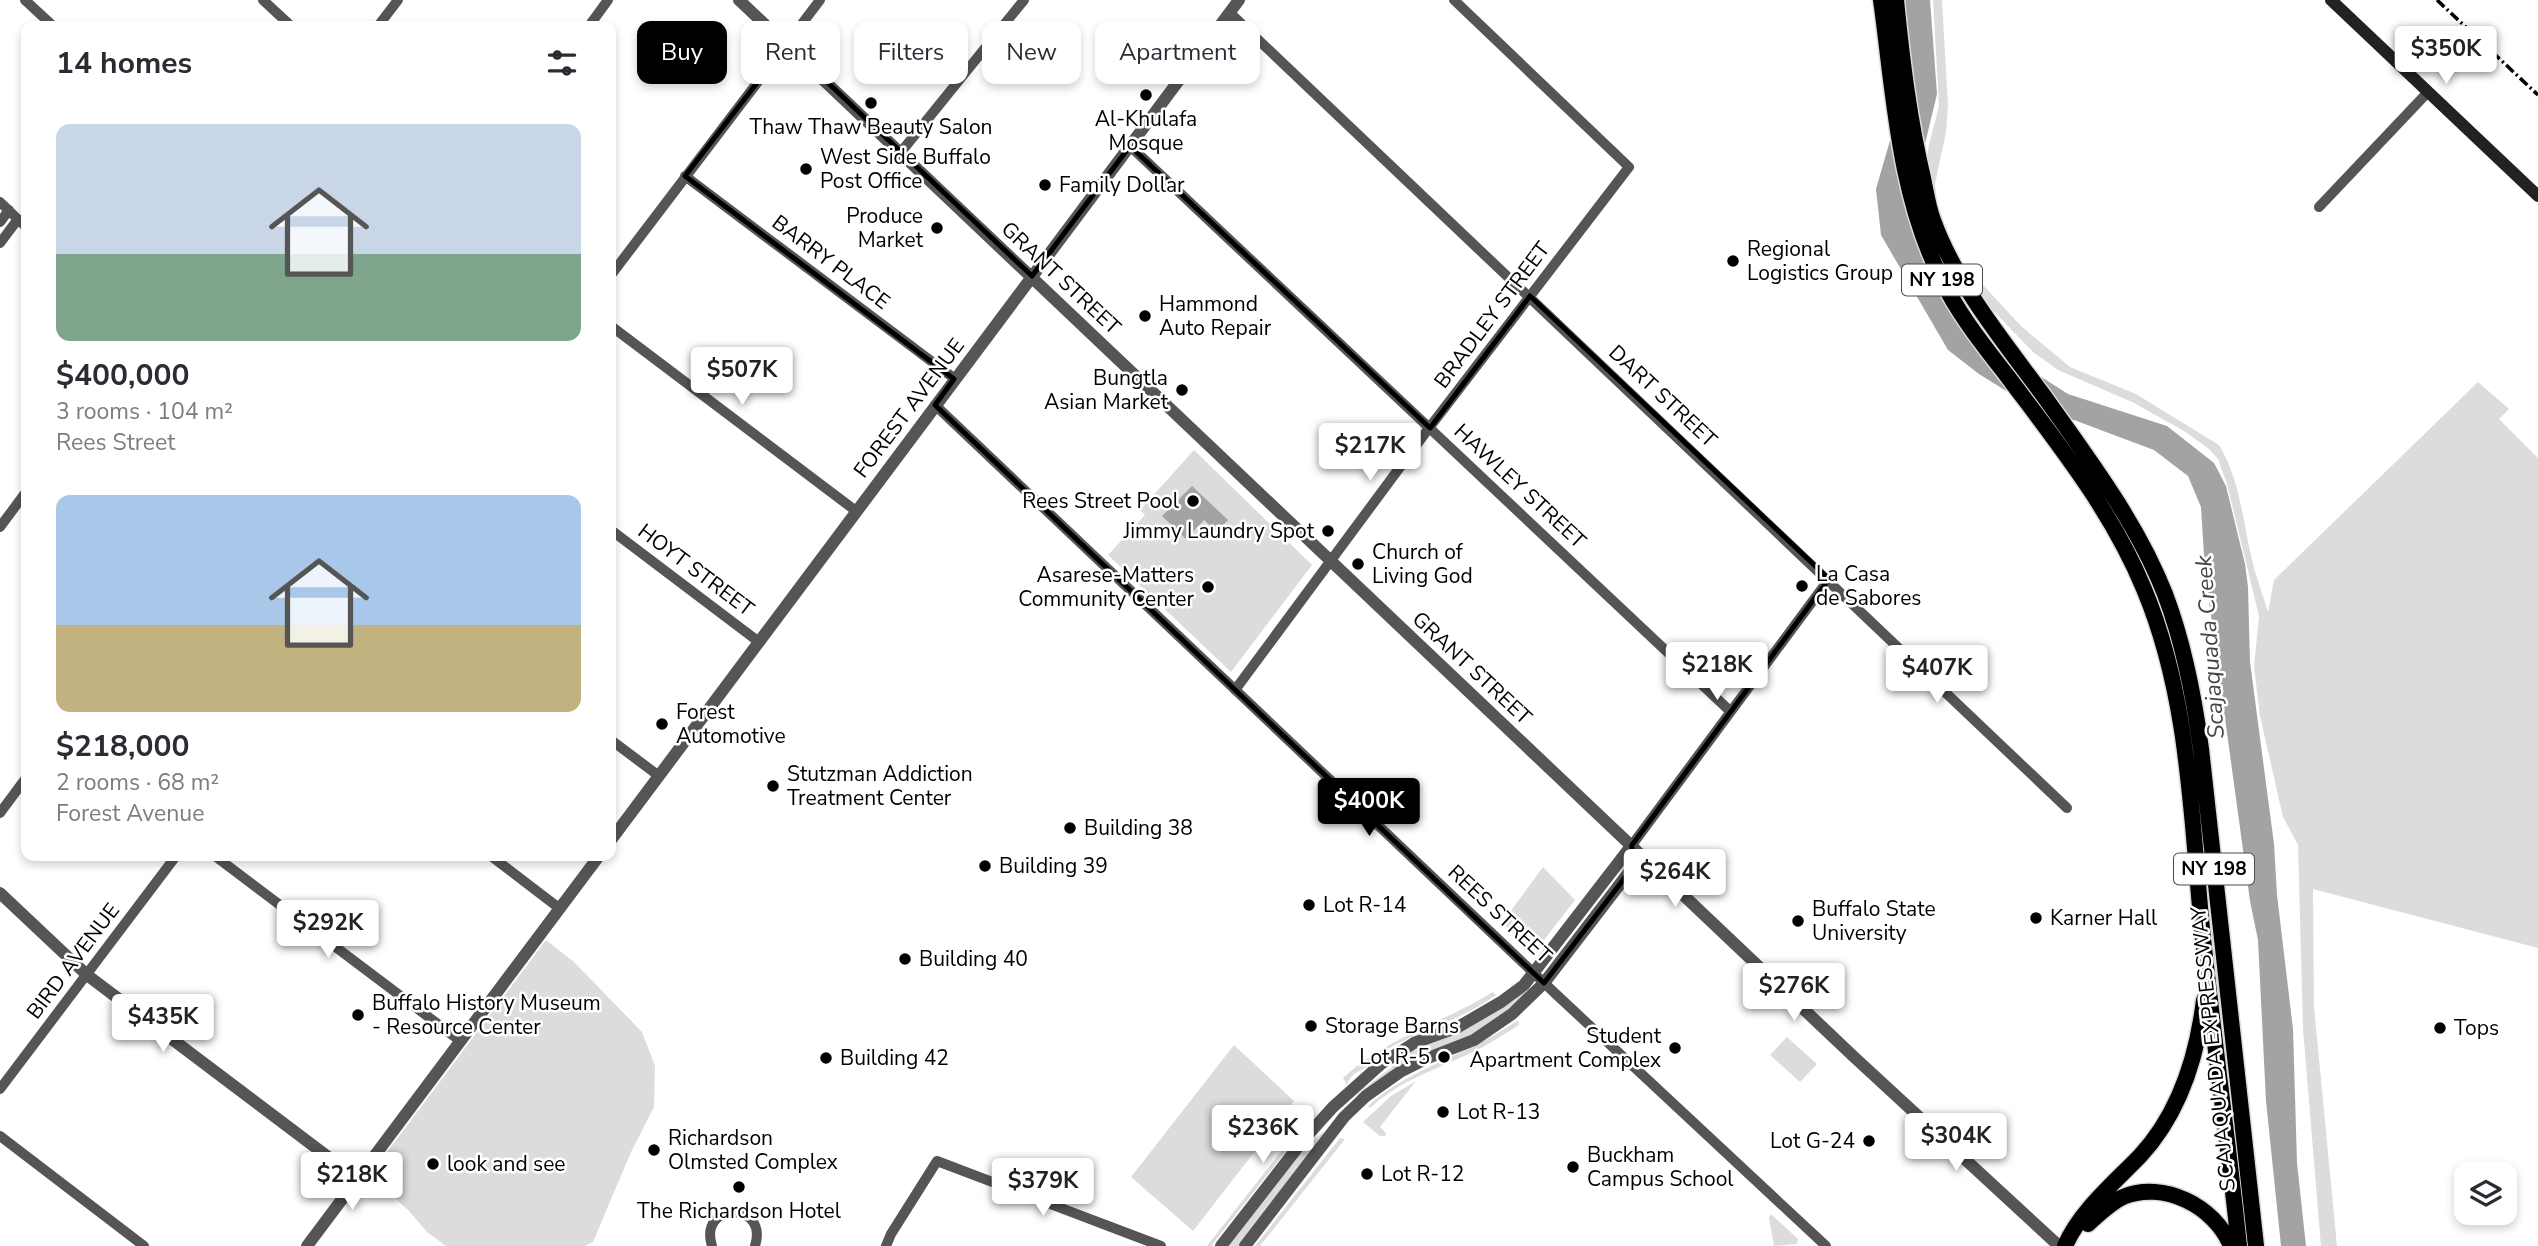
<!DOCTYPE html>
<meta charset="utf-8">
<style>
body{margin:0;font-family:"Nunito Sans",sans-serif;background:#f7f7f7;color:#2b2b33;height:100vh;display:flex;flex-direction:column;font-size:26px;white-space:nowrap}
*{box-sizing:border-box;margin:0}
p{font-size:23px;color:#7c7c81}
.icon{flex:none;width:38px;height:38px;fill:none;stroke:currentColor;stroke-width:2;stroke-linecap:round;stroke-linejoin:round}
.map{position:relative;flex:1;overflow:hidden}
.details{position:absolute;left:21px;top:21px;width:595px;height:840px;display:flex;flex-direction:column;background:#fff;border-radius:14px;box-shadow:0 4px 10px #0003}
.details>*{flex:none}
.guide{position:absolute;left:637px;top:21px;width:665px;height:63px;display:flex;gap:14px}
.tools{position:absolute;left:2454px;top:1162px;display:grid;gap:14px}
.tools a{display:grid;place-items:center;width:63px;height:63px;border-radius:14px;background:#fff;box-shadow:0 4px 10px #0003;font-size:35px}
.price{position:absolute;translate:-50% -60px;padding:0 16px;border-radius:7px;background:#fff;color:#222;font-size:23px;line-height:46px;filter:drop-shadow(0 2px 4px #0008)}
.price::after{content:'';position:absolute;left:50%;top:42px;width:21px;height:16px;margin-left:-10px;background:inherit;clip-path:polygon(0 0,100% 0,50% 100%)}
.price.on{background:#000;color:#fff}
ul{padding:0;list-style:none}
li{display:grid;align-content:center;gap:14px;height:371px;padding:0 35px}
li span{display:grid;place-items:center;height:217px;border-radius:14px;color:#555}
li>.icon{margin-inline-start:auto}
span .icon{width:126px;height:126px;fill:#fffc;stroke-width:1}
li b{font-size:30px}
h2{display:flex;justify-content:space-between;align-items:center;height:84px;padding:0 35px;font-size:30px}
.pill{padding:0 24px;border-radius:14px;background:#fff;box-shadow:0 4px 10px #0003;font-size:24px;line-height:63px}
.pill.on{background:#000;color:#fff}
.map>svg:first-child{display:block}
.green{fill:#dcdcdc}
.water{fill:#a3a3a3}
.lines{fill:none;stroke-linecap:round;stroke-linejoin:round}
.trunk-casing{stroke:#dbdbdb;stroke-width:19}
.minor{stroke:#555;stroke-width:10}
.tertiary{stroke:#555;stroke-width:12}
.secondary{stroke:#222;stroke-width:12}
.trunk{stroke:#000;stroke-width:16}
.rail{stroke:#000;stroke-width:3.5;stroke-dasharray:10 3.5 2 3.5;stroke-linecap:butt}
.marked{fill:none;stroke:#000;stroke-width:5;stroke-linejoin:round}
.poi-dot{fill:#000;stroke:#fff;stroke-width:2.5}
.labels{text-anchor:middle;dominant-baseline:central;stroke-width:5;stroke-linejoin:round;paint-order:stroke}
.shield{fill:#fff;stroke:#4c4c4c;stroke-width:2}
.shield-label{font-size:19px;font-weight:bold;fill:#000}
.poi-label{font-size:21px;fill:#000;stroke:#fff;text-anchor:start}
.street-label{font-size:21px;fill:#000;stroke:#fff}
.water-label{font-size:23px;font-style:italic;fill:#444;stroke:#fff}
</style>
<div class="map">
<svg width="2538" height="1246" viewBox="0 0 2538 1246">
<rect width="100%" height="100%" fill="#fff"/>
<!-- green -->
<path class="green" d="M1933,0h9l6,105 -2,27 -11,52 4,33 20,42 62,67 49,41 66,27 83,51c21,34 24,77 33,115 4,17 11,35 16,52l6,-32 204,-198 31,27 -10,10 39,39v490l-225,-59 1,118 23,239h-16l-18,-217 -5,-184 -15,-28 -23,-101 -6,-49 5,-51 -32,-132 -9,-25 -9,-10 -25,-18 -52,-29 -74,-32 -25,-18 -55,-57 -55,-94 5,-52 11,-43z
M1194,450l118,115 -81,107 -123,-117 37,-40 -5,-5z
M1543,867l32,33 -41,53 -32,-30z
M546,940l28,22 68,70 13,34 -1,41 -23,45 -38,90 -8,4h-139l-19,-14 -18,-21 -39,-36z
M1530,989l-28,26 -27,18 -118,64v-3l54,-42z
M1493,992l3,3c-37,27 -82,37 -121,61l1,4c-9,11 -24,9 -29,25l-4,-7c44,-41 100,-55 150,-86z
M1518,1020l1,5c-16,10 -31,20 -48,28 -38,18 -69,26 -101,55l-2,-2c44,-40 102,-51 150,-86z
M1787,1037l30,27 -17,18 -30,-27z
M1234,1045l60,56 -101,130 -62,-54z
M1416,1081l-36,46 6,6 -1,3h-5l-17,-14 28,-26z
M1311,1113l2,4 -102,129h-4z
M1328,1128l-89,118h-12l71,-91z
M1340,1138l5,1 -85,107h-5z
M1771,1214l27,25 -1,5 -23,2 -5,-28z"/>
<!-- water -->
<path class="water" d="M1900,0h30l7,94 -20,83v65l26,58 58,51 67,43 99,32 47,37 12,23 19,78 3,23 2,75 24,182 3,51 16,134 4,134 9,83h-25l-15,-145 -8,-161 -8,-39 -45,-329 -4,-65 -13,-31 -34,-26 -80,-30 -26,-3 -69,-43 -31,-24 -67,-115 -5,-46 17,-59z
M1192,486l36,34 -11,12 -13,-12 -18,19 -24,-23z"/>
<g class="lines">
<!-- trunk casing -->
<g class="trunk-casing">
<path id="trunk" d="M1881,0c13,93 17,193 60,278 17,36 43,68 67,99 51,68 104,134 136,212 45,107 47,226 58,340 11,106 26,211 37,317
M1896,0c6,60 13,119 27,178 3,14 5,29 10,42 24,66 72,123 113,179 44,62 91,124 119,195 19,50 29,102 36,155l55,497
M2088,1224c10,-9 22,-21 35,-27 40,-17 92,9 108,49
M2065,1246c15,-35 49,-63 75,-90 40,-43 57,-99 64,-156"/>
</g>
<!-- minor -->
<path class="minor" d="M25,0l28,26
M263,0l28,26
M1230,13l837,795
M378,26l20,-26
M589,26l19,-26
M1130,146l600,565
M901,152l123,-152
M685,176l270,203
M0,202l26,25
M2319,207l109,-115
M0,222l9,-12
M0,243l18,-24
M611,275l209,-275
M611,326l245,185
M935,405l624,592 267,249
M0,527l26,-35
M611,530l148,112
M1235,690l194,-262 200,-261 -175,-167
M611,740l48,36
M0,813l26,-35
M1632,845l197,-266
M215,856l244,184
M491,856l68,52
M0,1089l176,-233
M0,1136l144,110
M712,1246c-14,-45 57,-45 43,0
M886,1246l5,-12 46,-73 224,85"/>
<!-- tertiary -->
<path class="tertiary" d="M739,0l1114,1056 206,190
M611,840l628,-840
M0,893l87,82 269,203
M307,1246l292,-390
M1221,1246l84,-108 28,-31 48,-43 33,-21 44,-16 43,-25 23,-17 108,-140
M1245,1246l99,-129 22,-21 34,-24 28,-14 46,-18 38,-26 32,-31 86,-112 2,-26"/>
<!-- secondary -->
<path class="secondary" d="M2331,0l207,196"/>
<!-- trunk -->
<use href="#trunk" class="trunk"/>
<!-- rail -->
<path class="rail" d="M2437,0l101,95"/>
</g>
<!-- marked area -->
<path class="marked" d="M787,44l245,232 98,-130 300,282 100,-132 299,283 -197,266 -2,26 -86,112 -609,-578 19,-26 -269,-203z"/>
<!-- markers -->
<g class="poi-dot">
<circle cx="1146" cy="95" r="7"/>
<circle cx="871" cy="103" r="7"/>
<circle cx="806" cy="169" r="7"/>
<circle cx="1045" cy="185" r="7"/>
<circle cx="937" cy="228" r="7"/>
<circle cx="1733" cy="261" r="7"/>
<circle cx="1145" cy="316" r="7"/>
<circle cx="1182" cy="390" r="7"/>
<circle cx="1193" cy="501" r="7"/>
<circle cx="1328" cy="531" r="7"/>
<circle cx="1358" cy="564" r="7"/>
<circle cx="1802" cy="586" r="7"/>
<circle cx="1208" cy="587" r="7"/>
<circle cx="662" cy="724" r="7"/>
<circle cx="773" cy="786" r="7"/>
<circle cx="1070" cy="828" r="7"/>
<circle cx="985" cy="866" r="7"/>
<circle cx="1309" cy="905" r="7"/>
<circle cx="2036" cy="918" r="7"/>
<circle cx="1798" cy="921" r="7"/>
<circle cx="905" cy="959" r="7"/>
<circle cx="358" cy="1015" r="7"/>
<circle cx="1311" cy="1026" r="7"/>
<circle cx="2440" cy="1028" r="7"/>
<circle cx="1675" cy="1048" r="7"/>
<circle cx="1444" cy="1057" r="7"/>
<circle cx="826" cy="1058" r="7"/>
<circle cx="1443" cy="1112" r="7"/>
<circle cx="1869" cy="1141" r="7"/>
<circle cx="654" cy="1150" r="7"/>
<circle cx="433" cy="1164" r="7"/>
<circle cx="1573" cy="1167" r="7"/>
<circle cx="1367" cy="1174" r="7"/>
<circle cx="739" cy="1187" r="7"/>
</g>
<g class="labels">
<!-- shield labels -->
<g class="shield">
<rect x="1902" y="264.5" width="80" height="31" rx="5"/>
<rect x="2174" y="853.5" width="80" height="31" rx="5"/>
</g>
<g class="shield-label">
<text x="1942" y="280">NY 198</text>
<text x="2214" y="869">NY 198</text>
</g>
<!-- poi labels -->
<g class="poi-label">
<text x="1146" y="119" text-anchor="middle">Al-Khulafa<tspan x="1146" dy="24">Mosque</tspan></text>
<text x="871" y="127" text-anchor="middle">Thaw Thaw Beauty Salon</text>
<text x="820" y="157">West Side Buffalo<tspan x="820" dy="24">Post Office</tspan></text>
<text x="1059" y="185">Family Dollar</text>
<text x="923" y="216" text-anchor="end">Produce<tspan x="923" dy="24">Market</tspan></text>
<text x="1747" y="249">Regional<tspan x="1747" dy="24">Logistics Group</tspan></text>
<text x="1159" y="304">Hammond<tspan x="1159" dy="24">Auto Repair</tspan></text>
<text x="1168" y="378" text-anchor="end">Bungtla<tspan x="1168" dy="24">Asian Market</tspan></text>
<text x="1179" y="501" text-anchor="end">Rees Street Pool</text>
<text x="1314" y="531" text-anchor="end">Jimmy Laundry Spot</text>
<text x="1372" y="552">Church of<tspan x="1372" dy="24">Living God</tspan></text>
<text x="1816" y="574">La Casa<tspan x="1816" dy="24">de Sabores</tspan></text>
<text x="1194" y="575" text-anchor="end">Asarese-Matters<tspan x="1194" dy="24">Community Center</tspan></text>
<text x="676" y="712">Forest<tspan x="676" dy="24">Automotive</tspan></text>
<text x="787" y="774">Stutzman Addiction<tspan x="787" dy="24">Treatment Center</tspan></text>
<text x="1084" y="828">Building 38</text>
<text x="999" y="866">Building 39</text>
<text x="1323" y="905">Lot R-14</text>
<text x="1812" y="909">Buffalo State<tspan x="1812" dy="24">University</tspan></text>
<text x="2050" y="918">Karner Hall</text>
<text x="919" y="959">Building 40</text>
<text x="372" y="1003">Buffalo History Museum<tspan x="372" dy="24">- Resource Center</tspan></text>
<text x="1325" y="1026">Storage Barns</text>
<text x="2454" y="1028">Tops</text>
<text x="1661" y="1036" text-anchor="end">Student<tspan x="1661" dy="24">Apartment Complex</tspan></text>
<text x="1430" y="1057" text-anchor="end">Lot R-5</text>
<text x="840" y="1058">Building 42</text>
<text x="1457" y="1112">Lot R-13</text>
<text x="668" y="1138">Richardson<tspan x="668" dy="24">Olmsted Complex</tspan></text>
<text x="1855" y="1141" text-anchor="end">Lot G-24</text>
<text x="1587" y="1155">Buckham<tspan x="1587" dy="24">Campus School</tspan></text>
<text x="447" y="1164">look and see</text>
<text x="1381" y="1174">Lot R-12</text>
<text x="739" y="1211" text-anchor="middle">The Richardson Hotel</text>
</g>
<!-- street labels -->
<g class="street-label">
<text transform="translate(831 262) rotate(37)">BARRY PLACE</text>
<text transform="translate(1061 278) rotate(43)">GRANT STREET</text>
<text transform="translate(1492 315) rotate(-53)">BRADLEY STREET</text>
<text transform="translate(1663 396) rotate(43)">DART STREET</text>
<text transform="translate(909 408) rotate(-53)">FOREST AVENUE</text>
<text transform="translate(1520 486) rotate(43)">HAWLEY STREET</text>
<text transform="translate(696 570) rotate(37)">HOYT STREET</text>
<text transform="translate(1472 668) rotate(43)">GRANT STREET</text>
<text transform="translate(1500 914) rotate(43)">REES STREET</text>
<text transform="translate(73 961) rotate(-53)">BIRD AVENUE</text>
<text transform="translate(2213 1049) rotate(-96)">SCAJAQUADA EXPRESSWAY</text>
</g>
<!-- water labels -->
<g class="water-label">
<text transform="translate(2210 647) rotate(-94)">Scajaquada Creek</text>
</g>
</g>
</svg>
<div class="tools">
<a><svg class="icon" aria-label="layers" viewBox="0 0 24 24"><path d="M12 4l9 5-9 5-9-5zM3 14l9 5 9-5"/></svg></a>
</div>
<b class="price" style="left:2446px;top:86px">$350K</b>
<b class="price" style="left:742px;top:407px">$507K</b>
<b class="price" style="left:1370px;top:483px">$217K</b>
<b class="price" style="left:1717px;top:702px">$218K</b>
<b class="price" style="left:1937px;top:705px">$407K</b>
<b class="price on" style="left:1369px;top:838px">$400K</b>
<b class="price" style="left:1675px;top:909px">$264K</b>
<b class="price" style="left:328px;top:960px">$292K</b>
<b class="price" style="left:1794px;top:1023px">$276K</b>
<b class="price" style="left:163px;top:1054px">$435K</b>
<b class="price" style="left:1263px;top:1165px">$236K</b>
<b class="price" style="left:1956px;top:1173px">$304K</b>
<b class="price" style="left:352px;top:1212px">$218K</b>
<b class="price" style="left:1043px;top:1218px">$379K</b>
<div class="guide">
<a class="pill on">Buy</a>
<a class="pill">Rent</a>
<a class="pill">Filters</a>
<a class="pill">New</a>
<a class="pill">Apartment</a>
</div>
<section class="details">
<h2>14 homes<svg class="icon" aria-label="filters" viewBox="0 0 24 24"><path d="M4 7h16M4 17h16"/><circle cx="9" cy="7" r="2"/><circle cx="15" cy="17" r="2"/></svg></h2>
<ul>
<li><span style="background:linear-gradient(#c9d6e8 60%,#7fa58c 0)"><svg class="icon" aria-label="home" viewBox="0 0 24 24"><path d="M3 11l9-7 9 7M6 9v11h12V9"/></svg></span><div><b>$400,000</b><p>3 rooms · 104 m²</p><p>Rees Street</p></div></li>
<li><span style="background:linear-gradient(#a9c7e8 60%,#c2b280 0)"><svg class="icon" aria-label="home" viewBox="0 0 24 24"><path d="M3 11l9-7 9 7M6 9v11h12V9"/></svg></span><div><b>$218,000</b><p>2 rooms · 68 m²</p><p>Forest Avenue</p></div></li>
</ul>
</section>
</div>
